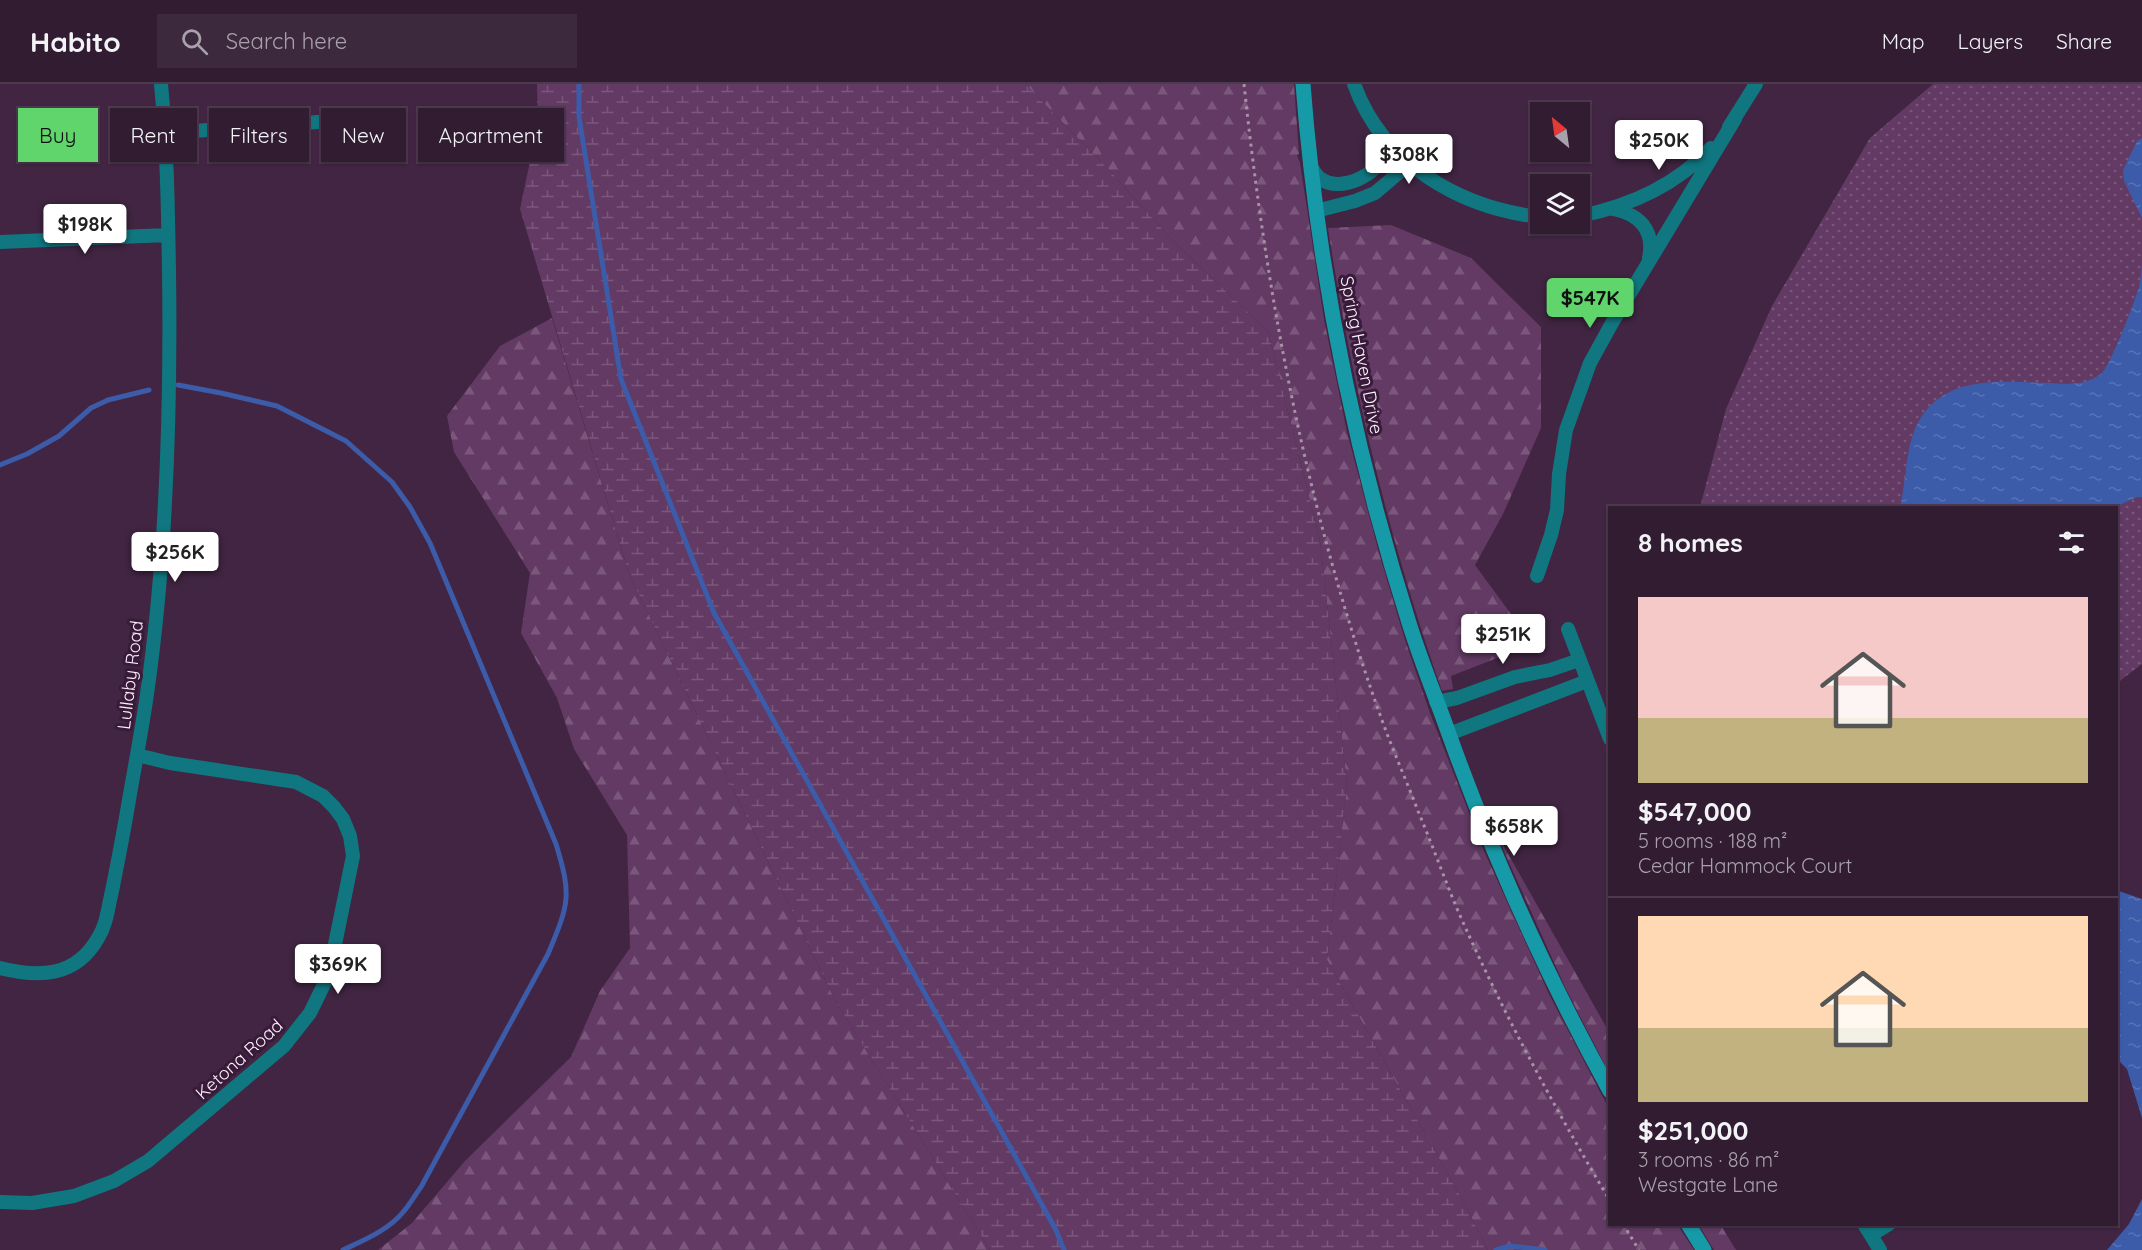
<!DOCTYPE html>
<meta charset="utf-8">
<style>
body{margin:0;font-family:Quicksand,sans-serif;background:#3d293e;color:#f1f3f6;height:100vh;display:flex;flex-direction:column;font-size:22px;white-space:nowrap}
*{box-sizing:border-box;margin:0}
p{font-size:20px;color:#a8a1ac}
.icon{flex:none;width:33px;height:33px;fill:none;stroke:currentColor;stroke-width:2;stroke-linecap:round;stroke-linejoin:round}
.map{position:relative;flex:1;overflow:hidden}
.drawer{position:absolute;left:1608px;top:422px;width:510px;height:720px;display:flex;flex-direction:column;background:#311c32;border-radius:0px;box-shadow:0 2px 4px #0004,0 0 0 2px #4c3a4d}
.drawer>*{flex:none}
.top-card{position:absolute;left:18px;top:24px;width:570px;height:54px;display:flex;gap:12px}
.needle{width:39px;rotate:331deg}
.buttons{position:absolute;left:1530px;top:18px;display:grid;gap:12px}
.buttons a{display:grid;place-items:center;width:60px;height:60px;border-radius:0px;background:#311c32;box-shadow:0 2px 4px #0004,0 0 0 2px #4c3a4d;font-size:30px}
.price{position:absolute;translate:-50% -51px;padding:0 14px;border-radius:6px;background:#fff;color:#222;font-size:20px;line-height:39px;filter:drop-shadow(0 2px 3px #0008)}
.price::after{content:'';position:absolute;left:50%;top:36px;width:18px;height:14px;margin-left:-9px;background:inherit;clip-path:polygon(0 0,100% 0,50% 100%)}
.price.current{background:#5fd56b;color:#111}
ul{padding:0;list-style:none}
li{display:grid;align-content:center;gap:12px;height:318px;padding:0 30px}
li+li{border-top:2px solid #4c3a4d}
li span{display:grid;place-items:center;height:186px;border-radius:0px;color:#555}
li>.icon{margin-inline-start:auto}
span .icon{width:108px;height:108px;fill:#fffc;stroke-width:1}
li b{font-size:26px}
h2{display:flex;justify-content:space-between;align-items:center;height:72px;padding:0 30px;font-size:26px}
.tag{padding:0 21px;border-radius:0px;background:#311c32;box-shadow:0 2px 4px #0004,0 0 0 2px #4c3a4d;font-size:21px;line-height:54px}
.tag.current{background:#5fd56b;color:#111}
header{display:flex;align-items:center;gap:36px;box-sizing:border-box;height:84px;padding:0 30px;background:#311c32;border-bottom:2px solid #4c3a4d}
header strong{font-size:28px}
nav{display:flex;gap:33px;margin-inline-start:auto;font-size:21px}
.search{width:420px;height:54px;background:#3d293e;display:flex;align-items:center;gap:15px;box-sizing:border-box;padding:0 21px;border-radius:0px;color:#a8a1ac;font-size:22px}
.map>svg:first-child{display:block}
.grass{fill:url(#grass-dots)}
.forest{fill:url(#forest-firs)}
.wetland{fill:url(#wetland-marsh)}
.water{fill:url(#water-ripples)}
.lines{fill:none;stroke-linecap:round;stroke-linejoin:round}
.stream{stroke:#3c5ba9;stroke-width:5}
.path{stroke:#a792a8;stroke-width:3;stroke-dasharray:3 4.5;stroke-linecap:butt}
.street{stroke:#107781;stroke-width:14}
.secondary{stroke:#169aa7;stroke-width:15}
.labels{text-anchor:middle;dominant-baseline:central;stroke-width:6;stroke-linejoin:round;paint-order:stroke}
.street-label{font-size:18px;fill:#feeffe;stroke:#371b38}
</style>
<header>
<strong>Habito</strong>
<div class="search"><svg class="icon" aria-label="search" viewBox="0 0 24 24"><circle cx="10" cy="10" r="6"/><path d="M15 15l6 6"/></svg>Search here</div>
<nav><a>Map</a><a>Layers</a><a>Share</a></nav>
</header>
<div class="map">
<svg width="2142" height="1166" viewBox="0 0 2142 1166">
<defs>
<pattern id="grass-dots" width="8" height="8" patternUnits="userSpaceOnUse" patternTransform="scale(1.5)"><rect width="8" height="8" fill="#623a64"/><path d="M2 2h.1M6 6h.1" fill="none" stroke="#7a577b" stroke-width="1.8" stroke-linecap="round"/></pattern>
<pattern id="forest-firs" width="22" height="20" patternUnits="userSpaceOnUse" patternTransform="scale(1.5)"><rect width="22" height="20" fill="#623a64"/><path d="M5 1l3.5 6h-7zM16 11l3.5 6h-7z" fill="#7a577b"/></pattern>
<pattern id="wetland-marsh" width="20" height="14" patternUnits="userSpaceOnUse" patternTransform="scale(1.5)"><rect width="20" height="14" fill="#623a64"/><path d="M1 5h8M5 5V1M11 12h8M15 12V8" fill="none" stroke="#7a577b"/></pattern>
<pattern id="water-ripples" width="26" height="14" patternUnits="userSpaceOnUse" patternTransform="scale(1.5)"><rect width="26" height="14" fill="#3c5ba9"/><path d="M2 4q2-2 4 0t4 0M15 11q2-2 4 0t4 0" fill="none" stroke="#5973b6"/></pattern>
</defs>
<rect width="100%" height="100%" fill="#412542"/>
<!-- grass -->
<path class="grass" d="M1933,0h209v580l-25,19 -1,-176h-416l26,-98 46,-103 98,-168z"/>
<!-- forest -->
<path class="forest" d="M1025,0h269l5,70 -2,1 3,8 24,156 23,113 32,121 26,87 25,73 54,138 65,143 60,115 1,115h67l17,26h-206l-26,-51 -135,-239 20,-176 -27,-243 -52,-210 -96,-91 -61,-68z
M1391,141l80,33 70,69v101l-38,86 -28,51 58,79 -82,32 2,13 -11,2c-53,-151 -90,-305 -114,-463z
M552,234l77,256 207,428 154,248h-612l34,-27 53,-62 106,-104 29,-66 30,-43 -3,-113 -53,-86 -17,-51 -36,-65 9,-60 -76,-121 -7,-36 53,-70z
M1494,745l115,203v41l-44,-86z
M1698,1140h22l16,26h-22z"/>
<!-- wetland -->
<path class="wetland" d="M537,0h488l86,88 61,68 96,91 52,210 27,243 -20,176 135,239 26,51h-498l-154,-248 -207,-428 -109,-365 18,-86z"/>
<!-- water -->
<path class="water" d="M2142,54v80l-18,-37 -1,-11 14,-29z
M2142,180v233h-5l-22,10h-215c7,-28 5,-64 20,-88 27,-45 84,-37 129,-36 20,1 34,3 52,-9 9,-7 34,-73 38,-87 2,-7 2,-15 3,-23z
M2116,806l26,9v219l-15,-49 -10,-10z
M2142,1115v51h-35l22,-26z"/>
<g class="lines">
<!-- stream -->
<path class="stream" d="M579,0v33l42,262 93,234 342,617 8,20
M178,301l43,8 56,13 69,35 46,41 18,25 20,36 126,301c16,52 13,60 -8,110l-127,233c-6,8 -11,17 -17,24 -15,19 -40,29 -61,39
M0,381l27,-11 32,-18 32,-28 17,-8 41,-10
M1496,1166l14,-4 35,4"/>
<!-- path -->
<path class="path" d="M1244,0c23,217 64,433 139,639 11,30 24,59 35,88 14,33 26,67 40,100 44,100 96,196 152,290
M1623,1140l16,26"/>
<!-- street -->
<path class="street" d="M1354,0c29,80 106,124 186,133
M1729,43l27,-43
M166,49l166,-12
M1310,80c3,6 5,11 11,15 19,14 58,-4 63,-26 2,-7 0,-13 -3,-19
M1613,125c26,5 42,21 36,49
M1316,127l39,-10 20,-8 35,-30
M1580,132c50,-10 95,-30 131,-68
M0,158l168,-7
M1537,492l14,-41 6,-25 2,-36 7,-44 24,-67 22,-40 123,-204
M1568,545l42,110
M1436,618l21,-4 58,-21 35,-7 29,-10
M1449,650l138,-53
M0,884c39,10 76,9 98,-30 9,-14 10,-31 14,-47 6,-30 12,-61 17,-91 6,-35 13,-71 18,-106 20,-140 24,-283 22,-424 -1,-62 -2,-124 -8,-186
M0,1118l32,1 42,-7 40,-15 34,-20 136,-115 26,-33 19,-39 24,-118 -3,-20 -7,-17 -9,-12 -11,-11 -27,-14 -126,-19 -33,-8
M1864,1140l16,26
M1871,1151l18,-11"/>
<!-- secondary -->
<path class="secondary" d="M1303,0c14,184 51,366 107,542 12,38 27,74 40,111 44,122 97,240 160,354
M1688,1140l16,26"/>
</g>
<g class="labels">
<!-- street labels -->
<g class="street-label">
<text transform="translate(1362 271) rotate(79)">Spring Haven Drive</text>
<text transform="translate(130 591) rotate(-83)">Lullaby Road</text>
<text transform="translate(239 975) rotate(-42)">Ketona Road</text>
</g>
</g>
</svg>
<div class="buttons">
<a><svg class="needle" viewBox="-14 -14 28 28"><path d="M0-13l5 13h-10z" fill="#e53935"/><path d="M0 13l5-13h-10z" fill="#a8a1ac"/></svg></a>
<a><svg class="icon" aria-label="layers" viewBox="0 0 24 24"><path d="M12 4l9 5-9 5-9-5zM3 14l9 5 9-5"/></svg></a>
</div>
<b class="price" style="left:1659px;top:87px">$250K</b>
<b class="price" style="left:1409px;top:101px">$308K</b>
<b class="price" style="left:85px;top:171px">$198K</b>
<b class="price current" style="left:1590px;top:245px">$547K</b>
<b class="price" style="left:175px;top:499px">$256K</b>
<b class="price" style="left:1503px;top:581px">$251K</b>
<b class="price" style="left:1514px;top:773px">$658K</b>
<b class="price" style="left:338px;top:911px">$369K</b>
<div class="top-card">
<a class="tag current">Buy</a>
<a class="tag">Rent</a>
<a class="tag">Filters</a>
<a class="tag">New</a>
<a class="tag">Apartment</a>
</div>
<section class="drawer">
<h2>8 homes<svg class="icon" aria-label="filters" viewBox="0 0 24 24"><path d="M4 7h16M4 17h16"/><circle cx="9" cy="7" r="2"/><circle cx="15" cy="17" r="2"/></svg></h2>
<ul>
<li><span style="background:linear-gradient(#f6c9c9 65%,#c2b280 0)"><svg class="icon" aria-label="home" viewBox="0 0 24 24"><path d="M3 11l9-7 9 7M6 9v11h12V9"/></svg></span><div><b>$547,000</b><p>5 rooms · 188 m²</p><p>Cedar Hammock Court</p></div></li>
<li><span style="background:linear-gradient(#ffd9b3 60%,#c2b280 0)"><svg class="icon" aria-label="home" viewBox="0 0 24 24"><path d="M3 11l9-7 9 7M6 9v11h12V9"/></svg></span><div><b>$251,000</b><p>3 rooms · 86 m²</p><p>Westgate Lane</p></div></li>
</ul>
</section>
</div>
